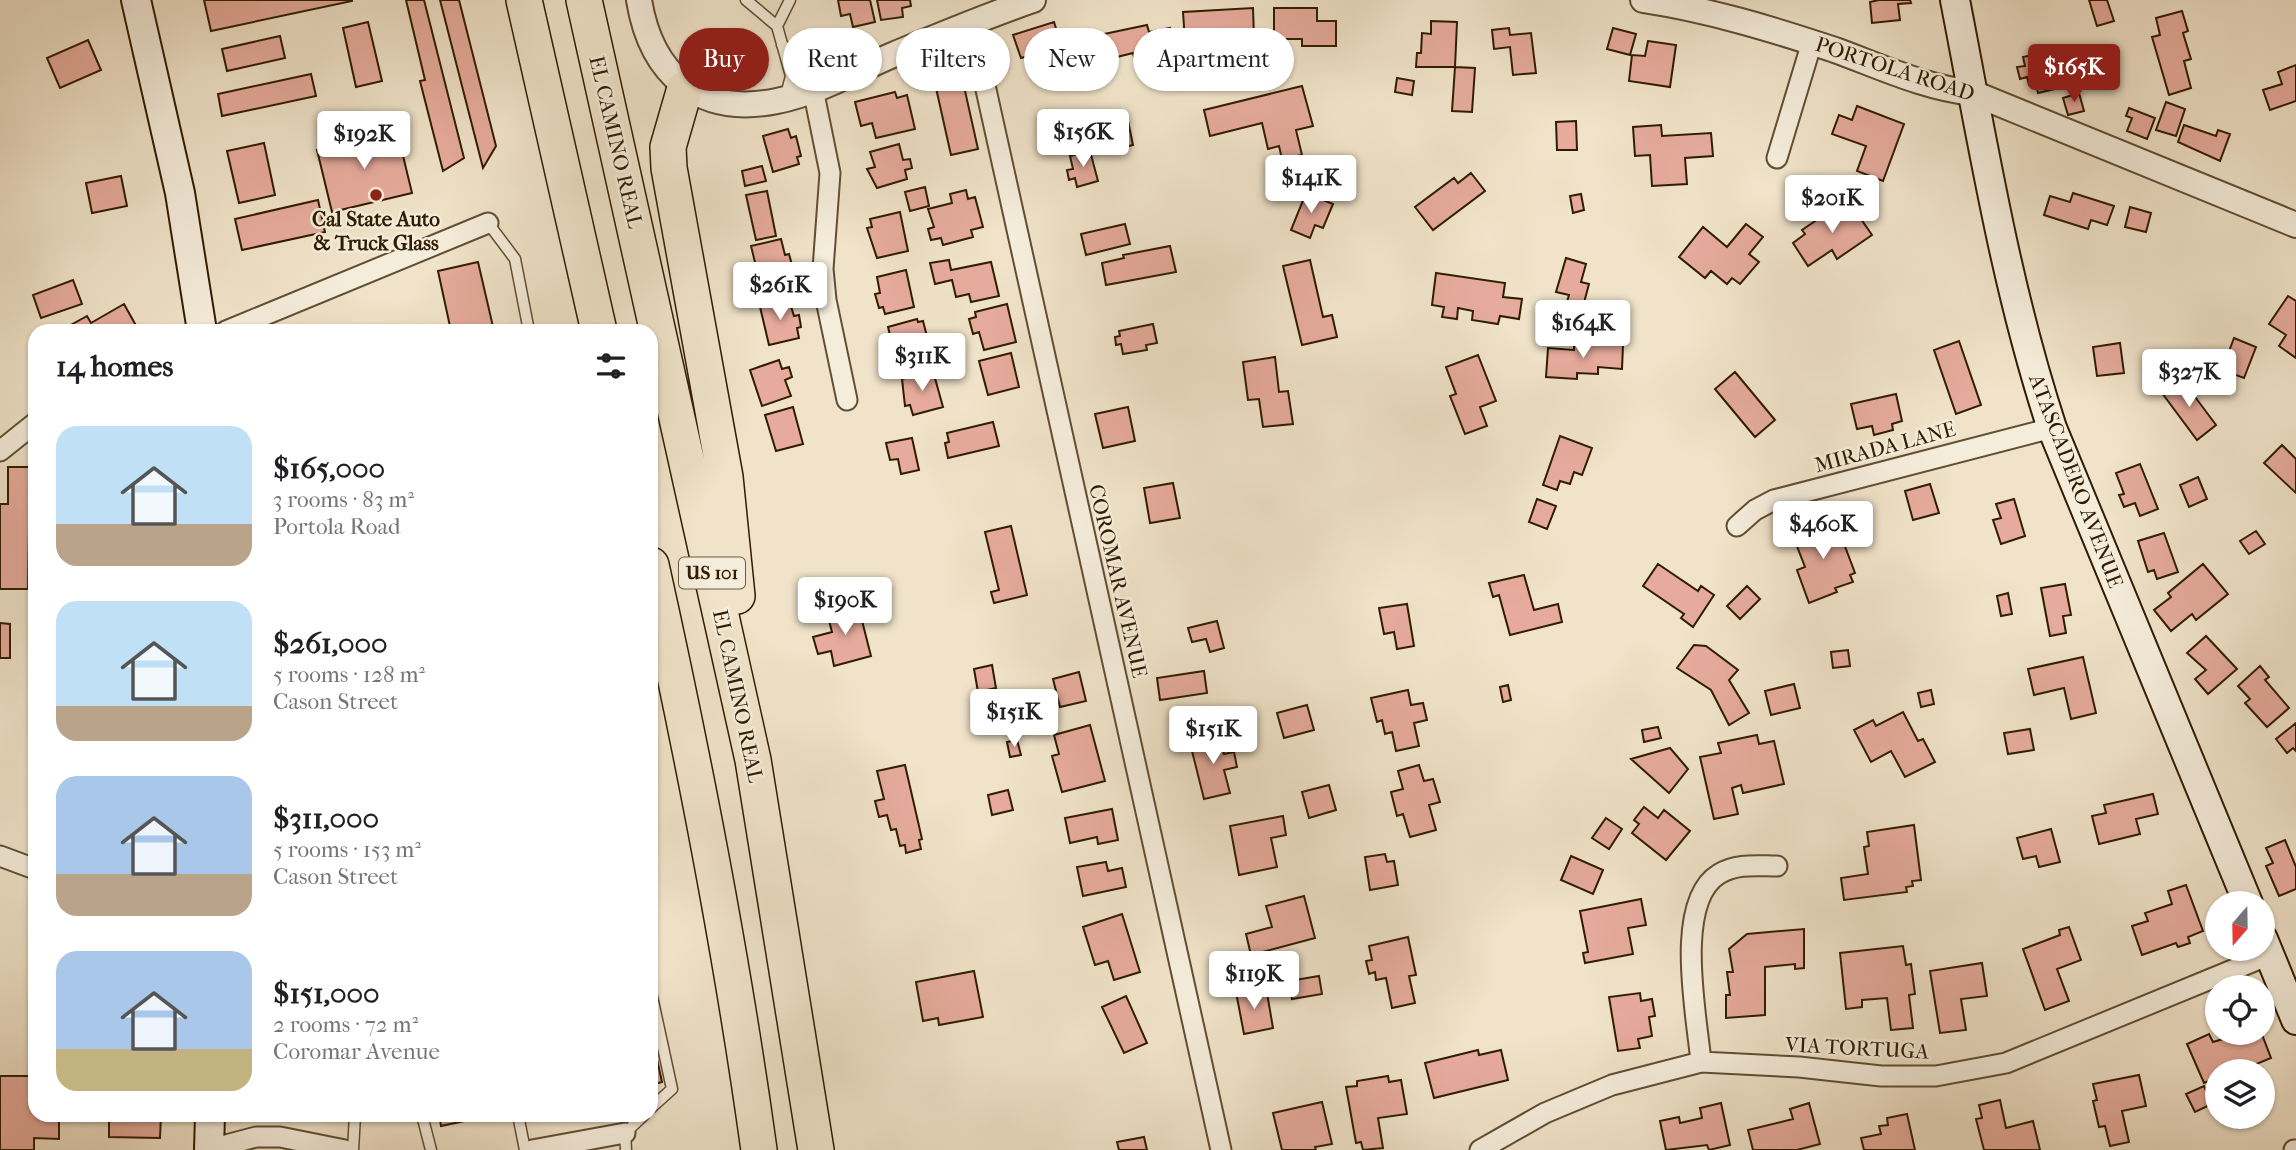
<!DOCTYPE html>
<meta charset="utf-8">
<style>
body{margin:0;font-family:"IM FELL French Canon",serif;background:#f2f2f2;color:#202124;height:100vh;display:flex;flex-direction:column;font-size:26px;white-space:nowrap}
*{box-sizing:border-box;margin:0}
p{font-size:23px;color:#757577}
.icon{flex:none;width:38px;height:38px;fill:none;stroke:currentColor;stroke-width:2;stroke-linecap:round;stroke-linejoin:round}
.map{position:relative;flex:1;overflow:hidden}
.details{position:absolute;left:28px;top:324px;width:630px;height:798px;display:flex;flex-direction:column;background:#fff;border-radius:21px;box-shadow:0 2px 5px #0004}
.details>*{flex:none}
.hud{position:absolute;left:679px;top:28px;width:665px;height:63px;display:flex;gap:14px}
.needle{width:46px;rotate:200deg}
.controls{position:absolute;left:2205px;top:891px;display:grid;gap:14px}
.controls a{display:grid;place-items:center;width:70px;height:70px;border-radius:50%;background:#fff;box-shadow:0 2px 5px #0004;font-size:35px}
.price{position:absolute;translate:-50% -60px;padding:0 16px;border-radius:7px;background:#fff;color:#222;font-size:23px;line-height:46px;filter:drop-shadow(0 2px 4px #0008)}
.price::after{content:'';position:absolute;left:50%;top:42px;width:21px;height:16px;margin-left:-10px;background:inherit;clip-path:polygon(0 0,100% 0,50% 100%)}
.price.selected{background:#8f2418;color:#fff}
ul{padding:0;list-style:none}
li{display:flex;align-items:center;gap:21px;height:175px;padding:0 28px}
li span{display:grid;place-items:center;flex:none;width:196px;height:140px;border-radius:21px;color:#555}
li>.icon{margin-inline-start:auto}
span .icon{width:84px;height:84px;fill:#fffc;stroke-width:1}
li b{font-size:30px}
h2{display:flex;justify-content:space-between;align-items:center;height:84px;padding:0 28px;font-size:30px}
.tag{padding:0 24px;border-radius:32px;background:#fff;box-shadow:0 2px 5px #0004;font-size:24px;line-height:63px}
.tag.selected{background:#8f2418;color:#fff}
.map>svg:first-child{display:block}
.building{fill:#e6ab9c;stroke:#301c00;stroke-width:2}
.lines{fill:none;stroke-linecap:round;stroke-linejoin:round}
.service-casing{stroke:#604e32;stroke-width:13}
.minor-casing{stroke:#604e32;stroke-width:23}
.tertiary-casing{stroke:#604e32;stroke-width:28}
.secondary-casing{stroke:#301c00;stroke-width:32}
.motorway-casing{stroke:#301c00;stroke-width:38}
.service{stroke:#f5eddc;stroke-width:10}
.minor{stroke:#f5eddc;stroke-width:19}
.tertiary{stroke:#f5eddc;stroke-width:24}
.secondary{stroke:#f5eddc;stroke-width:28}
.motorway{stroke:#f0e3c9;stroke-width:35}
.poi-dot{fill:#8f2418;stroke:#f5eddc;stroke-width:2.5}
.labels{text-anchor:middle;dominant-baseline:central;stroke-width:5;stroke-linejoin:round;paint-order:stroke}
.shield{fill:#f5eddc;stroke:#6b5b42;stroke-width:2}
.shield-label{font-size:19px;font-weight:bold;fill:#301c00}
.street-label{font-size:21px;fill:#301c00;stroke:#f5eddc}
.poi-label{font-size:21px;font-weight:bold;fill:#301c00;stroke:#f5eddc}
</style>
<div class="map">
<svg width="2296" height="1150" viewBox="0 0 2296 1150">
<rect width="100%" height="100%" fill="#f0e3c9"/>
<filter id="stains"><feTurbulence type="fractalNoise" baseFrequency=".00286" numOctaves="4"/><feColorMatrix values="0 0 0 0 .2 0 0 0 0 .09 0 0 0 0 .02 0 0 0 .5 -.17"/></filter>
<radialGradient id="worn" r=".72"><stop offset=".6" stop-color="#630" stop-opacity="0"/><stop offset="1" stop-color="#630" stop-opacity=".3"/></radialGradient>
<!-- building -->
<path class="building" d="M204,0h148v1l-141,30z
M406,0h18l40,158 -21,13 -23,-90 5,-1z
M440,0h19l37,146 -13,22z
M838,0h32l5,22 -22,5 -3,-13 -9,2z
M877,0h33l1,6 -9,2 1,9 -22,3z
M1879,0h31l1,3 -13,1 2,16 -28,3 -2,-21z
M2089,0h18l7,21 -17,5z
M1253,8l1,29 -69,4 -2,-29z
M1274,8h43v13h19v25h-34v-7h-28z
M2182,11l6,20 -5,2 8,26 -7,2 7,27 -22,7 -17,-58 8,-2 -4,-17z
M1431,21l26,1 -2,45h-39l1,-14h4l1,-20 9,1z
M368,22l14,59 -26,6 -13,-59z
M1054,22l16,51 -25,7 -3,-9 -5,2 -3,-10 6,-2 -2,-8 -17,5 -8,-23z
M1147,25l2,7 21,-4 4,19 -24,6 1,5 -16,3 -2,-8 -24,6 -5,-25z
M1509,28l1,7 21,-2 5,40 -23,2 -3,-28 -16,2 -2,-19z
M1613,28l23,6 -6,21 -23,-6z
M280,36l5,22 -58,13 -5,-22z
M88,40l13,30 -41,18 -13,-30z
M1648,41l28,4 -6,42 -41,-6 3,-26 13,1z
M2048,52l7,37 -17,4 -2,-9 -7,1 -2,-8 -7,2 -3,-12 8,-1 -2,-9z
M2296,65v36l-26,9 -7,-20 19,-6 -4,-12z
M1455,67l20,1 -3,44 -20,-1z
M961,73l17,76 -27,6 -17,-76z
M311,74l5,22 -94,20 -4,-22z
M1397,78l17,3 -2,14 -17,-3z
M1302,86l11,40 -17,4 6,25 -20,4 -3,-13 -11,3 -6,-26 -52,13 -6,-26z
M895,92l2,6 10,-3 8,34 -39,9 -4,-15 -11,3 -6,-24z
M2079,93l5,18 -16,4 -5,-17z
M2166,102l19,7 -9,27 -20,-6z
M1857,106l47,18 -21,57 -26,-10 9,-25 -34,-12 7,-19 13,5z
M2129,108l26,10 -8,21 -20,-8 5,-13 -6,-2z
M1128,121l5,24 -29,7 -6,-25z
M1576,121l1,29h-20l-1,-28z
M1661,125l1,11 49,-3 2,23 -28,2 2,26 -35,2 -2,-31 -15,1 -2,-29z
M2184,125l32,11 2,-6 12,4 -10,27 -42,-19z
M788,129l3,9 5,-2 5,20 -4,1 2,7 -26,8 -10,-36z
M397,131l15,62 -80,19 -15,-62z
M264,143l11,52 -36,8 -12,-52z
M899,144l4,16 7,-1 2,9 -7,2 2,9 -30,9 -10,-19 8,-2 -5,-15z
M1090,151l8,30 -21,6 -2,-9 -6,2 -2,-10 6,-1 -3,-13z
M762,166l4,15 -21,5 -3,-15z
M1471,173l14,18 -52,39 -18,-23 39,-29 4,5z
M121,176l6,30 -35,7 -6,-30z
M925,187l4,19 -19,5 -5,-19z
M966,190l2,9 7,-2 8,30 -12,3 2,7 -30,8 -2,-7 -10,2 -3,-11 6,-2 -6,-18 24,-6 -2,-9z
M767,191l9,45 -20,4 -10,-45z
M1306,193l27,11 -10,24 -8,-3 -5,13 -19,-8z
M2073,193l41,13 -7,19 -16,-5 -3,9 -44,-14 6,-19 20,6z
M1581,194l3,16 -11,3 -3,-17z
M318,200l7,32 -83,18 -7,-31z
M1850,203l22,32 -35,24 -5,-9 -24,16 -15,-23 12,-9 -3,-4 28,-19 3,4z
M2130,207l21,6 -5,19 -21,-5z
M900,212l8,39 -31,7 -10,-30 5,-1 -2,-8z
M1125,224l5,20 -44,11 -5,-21z
M1746,224l17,13 -14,17 10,8 -19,22 -8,-6 -5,6 -16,-13 -6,7 -26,-21 24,-30 24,20z
M781,239l4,16 4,-1 3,11 -8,1 3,11 -27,6 -9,-37z
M1170,246l6,26 -70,13 -4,-22 22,-5 -1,-3z
M1566,258l20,6 -5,18 8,2 -7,26 -16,-5 3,-10 -13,-3z
M949,260l2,10 40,-8 8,34 -28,6 -2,-8 -13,3 -4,-17 -17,4 -5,-21z
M1310,260l13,57 9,-2 5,22 -35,8 -19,-79z
M478,262l16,69h-43l-13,-60z
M906,270l8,37 -29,7 -2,-7 -4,1 -4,-14 5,-1 -3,-16z
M1436,273l69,10 -2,14 19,2 -3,20 -19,-3 -2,8 -26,-4 1,-9 -15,-3 -1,11 -15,-2 2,-10 -12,-2z
M73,280l9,24 -41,14 -8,-23z
M2288,296l8,5v57l-17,-12 7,-11 -17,-11z
M789,300l5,16 5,-1 2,12 -4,1 2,10 -30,7 -9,-38z
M124,304l15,27h-79l27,-15 4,7z
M1007,304l9,38 -32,8 -5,-18 -6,2 -4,-15 7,-2 -1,-5z
M917,319l1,3 5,-1 6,23 -7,2 3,12 -29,7 -4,-17 -5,1 -4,-13 7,-1 -2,-8z
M1153,324l4,19 -11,2 1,5 -24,4 -2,-10 -5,1 -1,-8 5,-1 -1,-5z
M2234,338l22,9 -12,31 -22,-8z
M1959,341l22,64 -25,9 -22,-64z
M1574,342l49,3 -1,24 -24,-2v7l-21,-1v6l-31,-2 2,-29 26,2z
M2120,343l4,30 -27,3 -4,-29z
M1011,353l8,34 -31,8 -9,-34z
M1478,355l18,46 -16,6 7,19 -22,8 -15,-38 6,-2 -10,-27z
M1275,357l4,35 9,-1 5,33 -30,3 -4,-28 -11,1 -5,-38z
M779,360l3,9 7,-2 3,10 -7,3 6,16 -29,10 -12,-36z
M933,371l10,36 -30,8 -3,-10 -5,1 -3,-27z
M1735,372l40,48 -20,17 -40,-48z
M2181,378l35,47 -19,15 -35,-47z
M1896,394l6,27 -10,3 1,6 -19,5 -2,-9 -15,3 -6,-25z
M793,407l10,37 -27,7 -11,-36z
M1128,407l7,34 -32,7 -8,-34z
M993,422l6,24 -51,12 -3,-15 4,-1 -2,-9z
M1560,436l32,12 -10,27 -8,-3 -4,12 -10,-3 -3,9 -14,-5z
M912,438l7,32 -18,4 -3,-15 -8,1 -4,-17z
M2282,445l14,14v34l-32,-30z
M2140,464l18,45 -18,7 -5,-13 -11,4 -5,-12 5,-1 -8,-21z
M8,467h22l-2,122h-28v-85h8z
M2198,477l9,22 -18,8 -9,-22z
M1173,483l7,35 -30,5 -6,-35z
M1930,484l9,29 -26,7 -8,-29z
M1537,499l19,7 -9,23 -18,-7z
M2014,499l11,37 -24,8 -8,-24 8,-2 -5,-14z
M1835,520l20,53 -5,2 3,7 -18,6 2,4 -28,11 -12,-33 8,-3 -12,-31z
M1011,526l16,69 -33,8 -3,-11 8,-2 -14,-58z
M2256,531l9,13 -16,10 -9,-13z
M2164,533l14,39 -21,7 -3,-9 -6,2 -10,-31z
M1658,564l40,27 3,-5 13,9 -21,32 -12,-9 3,-4 -41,-28z
M2203,564l25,30 -32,26 -4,-6 -21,17 -17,-21 17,-13 -3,-4z
M1524,575l10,35 24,-6 4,18 -52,13 -11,-40 -6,2 -4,-14z
M2065,584l6,31 -8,1 3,17 -16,3 -9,-48z
M1747,586l13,13 -20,20 -13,-13z
M2008,593l4,21 -11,2 -4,-20z
M1407,604l7,42 -17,3 -3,-17 -10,2 -5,-26z
M858,605l13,51 -37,10 -3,-15 -13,3 -5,-17 19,-5 -5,-19z
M1217,621l7,27 -14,4 -4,-13 -14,3 -4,-14z
M0,623l10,1v34h-10z
M2206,636l31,33 -29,25 -13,-15 11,-9 -19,-17z
M1694,645l12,1 32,24 -9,10 20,33 -20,12 -18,-35 -34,-22z
M1848,650l2,16 -17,2 -2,-16z
M2083,657l13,56 -25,6 -7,-31 -30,7 -6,-26z
M992,665l4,23 -18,4 -4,-23z
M2260,666l9,11 -4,3 24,28 -22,19 -22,-24 5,-4 -12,-13z
M1204,671l3,22 -47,7 -3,-22z
M1079,672l7,29 -26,6 -7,-28z
M1794,684l6,24 -29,7 -6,-24z
M1508,685l3,15 -8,2 -3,-15z
M1408,690l3,15 12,-2 4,17 -13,3 5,23 -23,5 -4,-19 -7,2 -3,-14 -5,2 -6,-24z
M1931,690l3,14 -13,3 -3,-14z
M1307,705l7,25 -30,8 -7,-25z
M1903,712l15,29 5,-2 12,23 -30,15 -14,-26 -20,11 -17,-32 19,-10 3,6z
M2296,723v28l-3,-3 -6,5 -11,-14z
M1090,725l15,56 -43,11 -10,-36 7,-2 -5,-19z
M1658,727l3,11 -17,4 -2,-12z
M2030,729l4,21 -26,4 -4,-21z
M1220,735l4,19 10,-2 3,15 -13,3 6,23 -26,6 -14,-56z
M1757,735l2,9 15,-3 10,43 -41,9 -2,-8 -9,3 6,26 -24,5 -14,-62 21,-4 -3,-10z
M1017,740l4,15 -11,2 -3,-15z
M1670,748l18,21 -19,24 -38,-34z
M905,765l17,74 -3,1 2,9 -15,4 -1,-8 -5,1 -4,-17 -5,1 -4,-15 -8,2 -4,-16 9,-2 -7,-28z
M1419,765l5,16 9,-2 7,23 -11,3 7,25 -26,7 -7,-23 -6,2 -6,-24 12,-3 -5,-18z
M1329,785l7,25 -27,8 -7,-26z
M1008,790l5,20 -21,5 -4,-20z
M2153,794l5,20 -22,5 4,15 -41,10 -7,-28 14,-3 -2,-8z
M1644,807l14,11 6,-8 26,21 -24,29 -34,-27 7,-9 -5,-4z
M1112,809l6,31 -20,4 -1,-7 -27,6 -5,-25z
M1283,816l3,19 -15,3 6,29 -38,8 -9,-49z
M1606,818l16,11 -13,20 -17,-11z
M1914,825l7,55 -9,1 1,5 -7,1 1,5 -63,8 -3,-22 27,-4 -4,-27 5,-1 -2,-14z
M2051,829l9,33 -21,5 -3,-11 -13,3 -6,-21z
M2285,840l11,27v22l-17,7 -13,-30 7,-3 -7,-15z
M1385,854l2,8 7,-1 4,24 -28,5 -5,-33z
M1571,856l32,14 -10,24 -32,-14z
M1106,862l2,9 14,-3 4,19 -43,9 -6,-29z
M2186,885l17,46 -15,6 2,6 -12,4 -2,-4 -34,12 -10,-29 16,-5 -3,-8 27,-9 -4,-13z
M1304,896l11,42 -64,17 -5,-21 26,-7 -6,-21z
M1641,899l5,26 -18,3 5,26 -48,9 -2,-10 5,-1 -8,-41z
M1122,914l18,58 -26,8 -6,-19 -13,4 -12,-38z
M2069,927l12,33 -24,9 12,32 -24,9 -22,-61 37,-14 -1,-5z
M1804,929v39l-9,1v-5l-30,3v48l-39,3v-23h4l-3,-23h6l-4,-23 18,-15z
M1408,937l8,38 -7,1 6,27 -23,5 -6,-30 -10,2 -1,-8 -6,2 -3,-13 6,-1 -3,-14z
M1903,946l3,19 5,-1 4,30 -6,1 4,33 -22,2 -4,-32 -25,2v7l-16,2 -6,-56z
M1982,963l5,33 -26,3 5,31 -26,3 -10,-62z
M974,971l9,46 -44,8 -1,-7 -15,3 -7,-39z
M1319,976l3,18 -30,5 -3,-18z
M1256,988l1,7 10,-2 6,35 -29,6 -8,-42z
M1640,993l1,8 11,-2 3,17 -6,1 3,19 -14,3 2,9 -22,3 -9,-54z
M1126,996l21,47 -23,10 -22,-46z
M651,1032l11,50 -11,3z
M2246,1032h15l10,26 -22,9 2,4h-34v7l-13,5 -17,-39 22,-10 4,8z
M1478,1050l1,5 22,-5 7,30 -74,18 -9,-35z
M2139,1075l7,31 -24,5 7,31 -19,4 -5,-20 -6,1 -6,-26 4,-1 -4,-16z
M0,1076h35v39h24v24l-25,-1v12h-34z
M1388,1076l1,6 12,-2 6,34 -29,4 5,30 -20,2 -2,-8 -5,1 -10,-56 11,-1v-5z
M2204,1086l8,18 -17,8 -9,-18z
M2000,1100l6,28 27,-7 7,29h-56l-8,-31 6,-1 -3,-13z
M1322,1102l10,42 -17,3 1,3h-34l-9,-37z
M1721,1103l9,42 -21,5 -2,-5 -41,5 -6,-29 19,-4 1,6 22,-5 -2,-10z
M1809,1103l11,41 -23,6h-44l-5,-20 45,-11 -3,-10z
M1907,1114l8,36h-51l-3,-12 20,-4 -2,-8 9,-1 -1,-7z
M109,1115h52l-1,23 -51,-1z
M439,1115h54l-52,11z
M1144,1137l3,13h-28l-2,-8z"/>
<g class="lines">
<!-- service casing -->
<g class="service-casing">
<path id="service" d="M746,0l31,26
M782,45l53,34
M786,95l5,-19 -14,-50 13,-26
M488,223l27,36 14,72
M651,992l21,97 -21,19
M422,1115l9,35
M518,1115l7,35
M353,1150l2,-35
M626,1150l-1,-17 19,-18"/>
</g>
<!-- minor casing -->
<g class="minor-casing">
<path id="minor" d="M971,22l250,1128
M813,89l17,84 -7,96 3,31 21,100
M1777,158l35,-116
M226,331l262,-108
M0,451l35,-28
M1737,526l18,-16 19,-10 278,-72
M0,856l35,13
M1701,1062c-4,-45 -28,-160 18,-188 18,-11 38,-8 58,-8
M207,1150l49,-13h24l65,13
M532,1150l93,-17
M1480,1150l65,-37 67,-28 89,-23 98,5 82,9h55l70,-13 263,-108
M2294,1150h2"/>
</g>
<!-- tertiary casing -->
<g class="tertiary-casing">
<path id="tertiary" d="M639,0c12,74 60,117 138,101 40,-8 80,-31 118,-47 46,-19 91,-38 138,-54
M1643,0c66,10 129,29 192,50 44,16 90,38 138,43l323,132"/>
</g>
<!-- secondary casing -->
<g class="secondary-casing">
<path id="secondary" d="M136,0l44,193 22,138
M1955,0c28,144 51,288 97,428l196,475
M2263,939l33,81
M209,1150l1,-35"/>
</g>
<!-- motorway casing -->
<g class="motorway-casing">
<path id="motorway" d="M524,0l75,331
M584,0l169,760 63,390
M685,88l-17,59 1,21 56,309 12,119
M651,565c43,194 81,389 108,585"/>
</g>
<!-- service -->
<use href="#service" class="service"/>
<!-- minor -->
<use href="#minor" class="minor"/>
<!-- tertiary -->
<use href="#tertiary" class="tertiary"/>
<!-- secondary -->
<use href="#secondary" class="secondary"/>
<!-- motorway -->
<use href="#motorway" class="motorway"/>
</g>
<!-- markers -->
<circle class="poi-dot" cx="376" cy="195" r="7"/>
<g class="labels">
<!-- shield labels -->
<rect class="shield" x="679" y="557.5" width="66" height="31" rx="5"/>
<g class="shield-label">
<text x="712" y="573">US 101</text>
</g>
<!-- street labels -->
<g class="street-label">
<text transform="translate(1895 69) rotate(18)">PORTOLA ROAD</text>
<text transform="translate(616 142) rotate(77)">EL CAMINO REAL</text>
<text transform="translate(1885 447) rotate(-15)">MIRADA LANE</text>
<text transform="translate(2076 481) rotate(69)">ATASCADERO AVENUE</text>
<text transform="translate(1118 581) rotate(77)">COROMAR AVENUE</text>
<text transform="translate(738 696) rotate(78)">EL CAMINO REAL</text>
<text transform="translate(1857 1048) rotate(3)">VIA TORTUGA</text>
</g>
<!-- poi labels -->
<g class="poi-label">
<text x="376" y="219">Cal State Auto<tspan x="376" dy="24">&amp; Truck Glass</tspan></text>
</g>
</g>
<rect width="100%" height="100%" filter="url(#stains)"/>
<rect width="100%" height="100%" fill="url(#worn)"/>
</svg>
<div class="controls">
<a><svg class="needle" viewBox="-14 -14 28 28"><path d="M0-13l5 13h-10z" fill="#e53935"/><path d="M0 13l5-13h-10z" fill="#757577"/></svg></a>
<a><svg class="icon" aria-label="locate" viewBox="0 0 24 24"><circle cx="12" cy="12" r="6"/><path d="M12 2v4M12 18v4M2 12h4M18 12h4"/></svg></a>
<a><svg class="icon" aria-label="layers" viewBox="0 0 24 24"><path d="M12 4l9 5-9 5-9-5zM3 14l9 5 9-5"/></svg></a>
</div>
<b class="price selected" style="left:2074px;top:104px">$165K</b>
<b class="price" style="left:1083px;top:169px">$156K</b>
<b class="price" style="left:364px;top:171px">$192K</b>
<b class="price" style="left:1311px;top:215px">$141K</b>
<b class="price" style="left:1832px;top:235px">$201K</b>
<b class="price" style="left:780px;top:322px">$261K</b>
<b class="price" style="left:1583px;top:360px">$164K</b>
<b class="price" style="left:922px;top:393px">$311K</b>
<b class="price" style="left:2189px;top:409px">$327K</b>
<b class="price" style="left:1823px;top:561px">$460K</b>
<b class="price" style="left:845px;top:637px">$190K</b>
<b class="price" style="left:1014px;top:749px">$151K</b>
<b class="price" style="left:1213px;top:766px">$151K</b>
<b class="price" style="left:1254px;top:1011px">$119K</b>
<div class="hud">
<a class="tag selected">Buy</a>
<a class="tag">Rent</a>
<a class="tag">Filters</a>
<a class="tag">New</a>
<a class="tag">Apartment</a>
</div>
<section class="details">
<h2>14 homes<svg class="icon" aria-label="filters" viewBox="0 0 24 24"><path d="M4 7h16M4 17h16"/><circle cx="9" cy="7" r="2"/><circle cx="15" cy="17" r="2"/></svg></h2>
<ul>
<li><span style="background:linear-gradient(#bfe0f5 70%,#b9a48a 0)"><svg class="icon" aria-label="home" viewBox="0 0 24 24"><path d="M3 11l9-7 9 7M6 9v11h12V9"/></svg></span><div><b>$165,000</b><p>3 rooms · 83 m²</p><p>Portola Road</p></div></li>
<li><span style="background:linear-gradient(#bfe0f5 75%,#b9a48a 0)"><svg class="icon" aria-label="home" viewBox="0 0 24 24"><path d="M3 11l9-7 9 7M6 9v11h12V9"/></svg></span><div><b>$261,000</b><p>5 rooms · 128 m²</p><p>Cason Street</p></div></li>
<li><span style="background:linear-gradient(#a9c7e8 70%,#b9a48a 0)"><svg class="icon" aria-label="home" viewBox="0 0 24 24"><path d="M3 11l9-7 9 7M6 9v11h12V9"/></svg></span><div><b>$311,000</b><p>5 rooms · 153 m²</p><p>Cason Street</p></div></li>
<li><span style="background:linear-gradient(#a9c7e8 70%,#c2b280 0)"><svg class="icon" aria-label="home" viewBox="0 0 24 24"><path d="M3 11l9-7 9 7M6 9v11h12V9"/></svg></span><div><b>$151,000</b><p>2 rooms · 72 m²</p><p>Coromar Avenue</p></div></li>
</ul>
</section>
</div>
